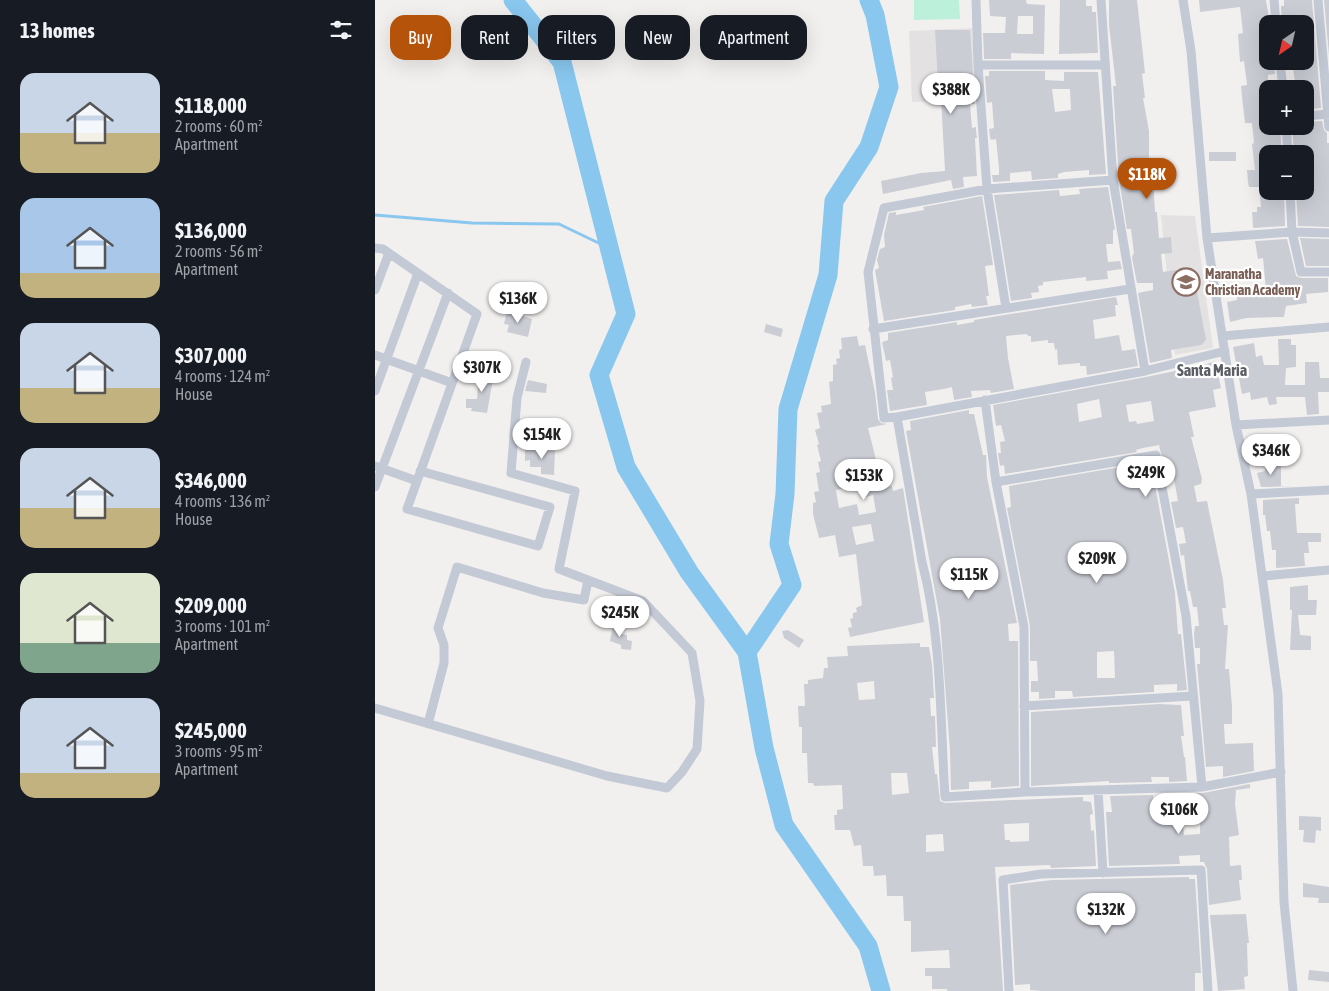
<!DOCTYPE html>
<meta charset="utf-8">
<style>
body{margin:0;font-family:"Asap Condensed",sans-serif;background:#242831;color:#f1f3f6;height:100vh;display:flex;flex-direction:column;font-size:19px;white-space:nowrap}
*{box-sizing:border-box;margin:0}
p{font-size:16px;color:#9ea1a6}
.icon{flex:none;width:28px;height:28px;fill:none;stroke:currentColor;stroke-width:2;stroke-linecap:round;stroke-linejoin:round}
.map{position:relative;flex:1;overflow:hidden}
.drawer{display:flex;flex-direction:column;background:#171b24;width:375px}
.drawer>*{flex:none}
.top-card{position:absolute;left:15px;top:15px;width:475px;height:45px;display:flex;gap:10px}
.needle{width:32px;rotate:214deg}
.tools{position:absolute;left:884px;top:15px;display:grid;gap:10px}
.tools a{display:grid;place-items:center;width:55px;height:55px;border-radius:10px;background:#171b24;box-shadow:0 5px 20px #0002;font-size:25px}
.price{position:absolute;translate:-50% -42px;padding:0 11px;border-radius:18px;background:#fff;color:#222;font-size:16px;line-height:32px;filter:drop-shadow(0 1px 2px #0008)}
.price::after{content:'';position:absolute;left:50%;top:30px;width:15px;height:11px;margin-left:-8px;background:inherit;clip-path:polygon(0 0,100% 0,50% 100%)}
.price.current{background:#b45309;color:#fff}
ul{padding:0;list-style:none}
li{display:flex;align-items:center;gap:15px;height:125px;padding:0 20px}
li span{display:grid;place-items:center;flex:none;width:140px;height:100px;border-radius:15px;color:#555}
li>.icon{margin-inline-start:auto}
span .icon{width:60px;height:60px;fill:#fffc;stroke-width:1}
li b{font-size:21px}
h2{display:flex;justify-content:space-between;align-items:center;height:60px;padding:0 20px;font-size:21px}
.pill{padding:0 18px;border-radius:15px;background:#171b24;box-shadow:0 5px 20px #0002;font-size:18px;line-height:45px}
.pill.current{background:#b45309;color:#fff}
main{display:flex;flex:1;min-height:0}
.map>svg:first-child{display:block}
.education{fill:#e3e1e1}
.green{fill:#bdf0da}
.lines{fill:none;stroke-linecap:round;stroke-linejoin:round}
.stream{stroke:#89c7ef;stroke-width:3}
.river{stroke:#89c7ef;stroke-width:19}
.building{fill:#cbcdd5;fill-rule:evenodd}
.street{stroke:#c3c9d5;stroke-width:9}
.labels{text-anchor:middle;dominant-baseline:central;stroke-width:4.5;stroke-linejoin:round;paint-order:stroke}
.education-label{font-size:14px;font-weight:bold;fill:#785e54;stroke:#fff;text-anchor:start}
.quarter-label{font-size:16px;font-weight:bold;fill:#5c5e65;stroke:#fff}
</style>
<main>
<section class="drawer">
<h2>13 homes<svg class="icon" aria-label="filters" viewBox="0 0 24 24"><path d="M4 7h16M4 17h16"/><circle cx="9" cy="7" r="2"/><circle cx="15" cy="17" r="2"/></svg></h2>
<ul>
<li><span style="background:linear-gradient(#c9d6e8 60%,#c2b280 0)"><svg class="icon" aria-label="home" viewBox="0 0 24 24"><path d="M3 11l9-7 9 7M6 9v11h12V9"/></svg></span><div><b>$118,000</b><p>2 rooms · 60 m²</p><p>Apartment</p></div></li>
<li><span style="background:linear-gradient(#a9c7e8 75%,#c2b280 0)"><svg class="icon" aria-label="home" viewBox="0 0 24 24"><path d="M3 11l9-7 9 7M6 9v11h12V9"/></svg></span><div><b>$136,000</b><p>2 rooms · 56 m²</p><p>Apartment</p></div></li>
<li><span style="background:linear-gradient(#c9d6e8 65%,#c2b280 0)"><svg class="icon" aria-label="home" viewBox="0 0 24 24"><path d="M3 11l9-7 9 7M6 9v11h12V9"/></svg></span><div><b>$307,000</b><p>4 rooms · 124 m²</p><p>House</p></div></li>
<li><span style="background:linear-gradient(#c9d6e8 60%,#c2b280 0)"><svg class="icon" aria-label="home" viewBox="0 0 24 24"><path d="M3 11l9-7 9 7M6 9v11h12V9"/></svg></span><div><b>$346,000</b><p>4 rooms · 136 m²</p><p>House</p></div></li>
<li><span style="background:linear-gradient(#dfe7d0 70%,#7fa58c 0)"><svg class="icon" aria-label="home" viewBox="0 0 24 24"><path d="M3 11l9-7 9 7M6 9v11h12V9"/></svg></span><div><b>$209,000</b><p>3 rooms · 101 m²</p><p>Apartment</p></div></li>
<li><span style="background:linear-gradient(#c9d6e8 75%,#c2b280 0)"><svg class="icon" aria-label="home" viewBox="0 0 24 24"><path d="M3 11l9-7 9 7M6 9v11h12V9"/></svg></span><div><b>$245,000</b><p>3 rooms · 95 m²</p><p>Apartment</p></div></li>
</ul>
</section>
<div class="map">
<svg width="954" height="991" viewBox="0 0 954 991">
<rect width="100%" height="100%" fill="#f2f0ef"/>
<!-- education -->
<path class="education" d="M597,28l3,72 -63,2 -3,-71z
M786,215l34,1 18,132 -38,7z"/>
<!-- green -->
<path class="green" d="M539,0h45l1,19 -46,1z"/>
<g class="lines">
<!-- stream -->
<path class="stream" d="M0,215l97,8 87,1 50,24"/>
<!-- river -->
<path class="river" d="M138,0l49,62 64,252 -27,61 27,92 63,105 58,80 17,96 20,77 84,121 13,45
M372,652l45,-67 -13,-41 6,-50 3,-85 40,-134 6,-74 35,-54 20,-60 -14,-72 -6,-15"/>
</g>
<!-- building -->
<path class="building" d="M614,0h37l1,4 18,1 -1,49 -33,-1v6h-27l-1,-26h22l1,-16 -16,-1zM643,16h15v18h-16z
M685,0h26v6h6v6h4l2,41 -39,1z
M734,0h28l8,73 -3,1 3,24h-2l6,33v30l2,18h2l2,33h2l2,26 12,-1 1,16 -11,1 2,18 20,-3 2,9 9,-2 12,64 -5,5 -30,5 1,8 -22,5 -12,-70 15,-3v-7h-16l-5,-25 1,-4h1l-3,-25h-4l-8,-50 -6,-93h3l-7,-61z
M824,0h67l4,24h-3v37h7l1,13 -7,1 -1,51h4v2h9l2,26h-15v37l17,1 1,34 -31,2 -1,-1 -1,-15h5v-5h4l-2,-20h-10l-1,-5 -1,-12h8l-3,-26 2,-1 -2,-20h-7l-3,-26 -1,-11 6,-1 -3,-24 -4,1 -2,-28 5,-1 -3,-26 -40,5z
M909,0h28l9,108 -16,2v-21h-9l-4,-28h13v-37h-23l-1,-18h3z
M949,0h5v55z
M560,30h35l5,74h-5l2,24 4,-1v3l1,8h-2l2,38 -14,1 1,10 -11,2 -2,-9 -68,14 -2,-13 40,-8 24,-2 -4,-72 -2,1z
M614,71h56v9l19,1v-9h34l8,102 -17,1v-5l-25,2 -6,2v4l-26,2 -1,-9 -21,2v8l-17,1 -1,-7h7v-7l-3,-29 -5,1 -1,-3 -1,-8 5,-1 -2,-26 -5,1 -2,-27h4zM677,89h18l1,21 -16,2z
M947,121l2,9 3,3v10h2v84l-31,-1 -2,-35h9v-37h-11l-2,-28h13v-4z
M834,152h27v9h-27z
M733,187l7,42 -2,1v14h-7l2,18 12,-1 2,8 -15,2 1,8 -22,2v-4l-43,5v3l-5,1 1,6 -8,1 1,5 -21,3 -17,-106 65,-5 1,6 20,-2 -1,-5z
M607,196l11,69 -8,1 4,30h-3l2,9 -16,2 -1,-3 -16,3v3l-71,11 -9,-51 4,-2 -2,-8 3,-11 5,-2 -1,-12 5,-22 7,-1v3l28,-5 -1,-3z
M925,238l29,1v27h-23z
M912,239l9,37 5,2h27v14l-22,2 1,9 -21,3 -2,11 -38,1 -16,4 -3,-20 10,-2v-3l29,-7 -3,-32 -5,1 -3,-18z
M741,297l2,8h-3l1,11 -23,4 2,19 24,-4 3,16 13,-2 3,17 -51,9 -1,-9h-6v-3l-22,2 -1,-16 -2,1 -1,-7h-6v-3l-17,2v-6h-3l-1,-2 -21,2 2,22 6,31 -23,4 -1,-3 -19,1 1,6 -18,3 -2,-13 -8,2 -19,3 2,13 -37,6 -3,-21h6l-2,-12 2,-1 -3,-17 -4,1 -4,-19 6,-2v-7l69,-11v3l17,-3v-2z
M132,311l25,8 -4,18 -21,-5 2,-7 -5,-1z
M391,324l17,5 -2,8 -17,-5z
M482,336l2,10 6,-1 10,47 3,27 3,4 6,1 -19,4 15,59 9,-1 1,5 10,-3 21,134 -74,15 -2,-9 4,-1 -2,-8 3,-1v-5l4,-1 -1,-4 6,-3 -6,-51 -17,3 -4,-22 -16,3 -6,-24v-11l3,-1 -2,-10 5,-1 -3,-18 4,-1 -2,-10 3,-1 -4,-16 2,-1 -4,-14 5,-2 -3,-15 5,-1 -1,-6 10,-2 -2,-22 4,-1v-16l4,-1 -1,-5 4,-1 -1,-8 3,-1 -1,-11zM489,485l2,12 7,-2 3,17 -17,3 -2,-11 -18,4 -3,-18zM496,524l3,17 -18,4 -4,-18z
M903,339h13v6h5v22l-10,1 -1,17h20v-23h14l1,16h9v14h-11l1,22 -12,1 -2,-18h-29l1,7 -8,1 -2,-8 -16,3 -1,-8 -8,2 -9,-47 21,-4 2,14 6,-2 2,10h15z
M840,361l6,27 -8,2 3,17 -27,5 5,25h-3l11,42 -1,5 -7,2 3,16 10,-1 16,79 3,28h-4l2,17h4l-3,44h4l3,37v18h-8l1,20 28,-1 1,28 -31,6v-11l-17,1 -9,-103h3v-16h-5l-1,-14 1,-8h4l-2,-19h-4l-3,-16h-2l-4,-36 -3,1 -2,-12 7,-1 -3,-16 -7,1 -5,-26 7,-1 -5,-27 -7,1 -7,-30 -16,3 -7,2 1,2 -132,22 -1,-9 -4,1 -2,-13h3l-1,-11 5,-1 -4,-16 -5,1 -3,-21 153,-28 58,-12zM724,399l3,18 -23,5 -2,-18zM776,401l3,20 -17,3 -1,-3 -7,1 -3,-17z
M104,371l15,2 -7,40 -16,-2 1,-3h-6v-9h11z
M153,380l19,4 -1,9 -21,-2z
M594,410v4h5l9,41h3l1,22 30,146 -9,1 1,17h9l1,145 -28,2v-7l-22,1v7l-18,1 -1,-39 -10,-132 -34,-188 5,-1 -1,-9z
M150,449l30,2 -1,24 -13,-1v-7h-11v-7l-5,1z
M763,464l1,4 8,-1 2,14 5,-1 21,113 3,41h3l6,56 -10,1v-7l-23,1v7l-81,5 -1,-6h-17v7l-16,1v-7h-8v-11h7l-1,-20h-7v-35l-23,-118 4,-1 -2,-21zM739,651l1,27h-18v-26z
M890,464l16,1v21h13l-33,1 -4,-14 8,-2z
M924,498v6h-4l2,29h24v9h-13l1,11h-5l1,13 -29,2v-18h-4l-2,-19h-3l-2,-16h-2v-15z
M933,585v15h9l-1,15h-18l2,20 11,1v14h-21l2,-40h-2v-23z
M238,625l10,2 -2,7 6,1v5l5,1 -1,9 -10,-1v-4l-11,-4z
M413,630l16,10 -5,8 -15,-10 -2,-7z
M545,643v4h9l3,17 2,34h-4l1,18h4l1,31h-4l3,27h2l3,27 5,2 138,-6v4l8,1 2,12 -3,1 1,16 3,-1 2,36 -45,2 -1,-3 -55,2 8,124h-56v-2h-15v-13h-7v-8h25l-1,-18 -38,2v-31h-7l-1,-25h-16l-1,-21 -12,1 -1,-10h-10l-2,-21 -7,1 -4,-16h-15l-1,-15h3v-5l6,-1 -1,-24 -28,1 -1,-3h-5l-1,-30h-5v-26h-3l-1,-21h7l-1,-22h4v-4l15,-2 1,-10h4l-1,-11 21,-1 -1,-10zM499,681l1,18 -16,1 -2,-17zM516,773h16l2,20 -17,2zM654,823v18l-19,1v-2h-5l-1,-16zM568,834l1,17 -18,1v-17z
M784,704l22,1 3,31h-3l3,21h1l2,24 -18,1v-5h-18l1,5 -43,1v-2l-78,5v-74z
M875,784v4l-14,2 -1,14 4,31 -10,2 1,29 11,-1 1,15h-3l2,20 -32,5 -2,-36 -3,-7h-4v-7l-21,1 1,8 -71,2 -3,-54h6l-2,-16 43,-1v4l17,-1v-4l33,-1zM825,817v17l-16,1 -1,-17z
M924,816l22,1v14l-5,-1 -1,13 -12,-1 1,-12h-5z
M814,877v2h6l6,94h-6v18h-154l-11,-1v-6l-15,1 -5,-100 42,-5z
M928,883l26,4v16h-11l1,-5 -16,-1z
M871,914l3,29h-2l1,33 -4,1 1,12 -27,2 -8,-76z
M934,970l20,2v10l-21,-2z"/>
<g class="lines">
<!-- street -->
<path class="street" d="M601,0l2,65 9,124 19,119
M726,0l12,180 32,191
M808,0l8,51 16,187 29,187 15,69 27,200 6,208 9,89
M899,0l2,24
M943,0l11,127
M905,61l3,28
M603,65h126
M930,116l24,-2
M911,126l2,28
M738,180l-126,9 -103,19 -16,64 16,146 13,-1 25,145c20,76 18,157 23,235l80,-5 177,-5 79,-15
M915,191l2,41 9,40h28
M832,238l85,-6 37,1
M0,248l8,1 94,65 -70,195 131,37 12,-39 -130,-36
M0,290l14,-37
M498,329l257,-40
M848,336l106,-9
M0,355l77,28
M0,391l43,-118
M610,400l11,82 28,145 1,165
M522,417l248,-46 80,-20
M861,425l93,-5
M0,466l42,15
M621,482l160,-27 30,161 16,171
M0,487l73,-194
M876,494l78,-4
M888,576l66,-6
M649,706l169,-10
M0,708l232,68 60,12 15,-16 15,-23 3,-48 -8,-48 -49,-52 -55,-21
M53,724l16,-61v-18l-6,-17 19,-61 86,26 41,7 4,-20 -29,-11 16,-78 -64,-18 6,-75 9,-36
M723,790l5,83
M634,991l-6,-111 38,-6 160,-4 7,121"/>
</g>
<!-- icons -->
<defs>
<g id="school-ring" transform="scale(1.4375)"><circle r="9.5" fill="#fff" stroke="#8d6e63" stroke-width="1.5"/><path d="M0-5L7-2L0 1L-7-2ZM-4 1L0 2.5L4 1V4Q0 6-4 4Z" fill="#8d6e63"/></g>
</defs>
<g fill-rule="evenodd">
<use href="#school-ring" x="811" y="282"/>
</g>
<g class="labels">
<!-- education labels -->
<g class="education-label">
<text x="830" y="274">Maranatha<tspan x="830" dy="16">Christian Academy</tspan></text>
</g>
<!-- quarter labels -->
<g class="quarter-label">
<text x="837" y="370">Santa Maria</text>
</g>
</g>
</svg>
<div class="tools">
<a><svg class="needle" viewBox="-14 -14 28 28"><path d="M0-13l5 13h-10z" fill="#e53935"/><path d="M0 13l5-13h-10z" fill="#9ea1a6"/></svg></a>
<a>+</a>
<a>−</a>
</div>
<b class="price" style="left:576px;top:115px">$388K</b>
<b class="price current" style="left:772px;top:200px">$118K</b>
<b class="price" style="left:143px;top:324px">$136K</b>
<b class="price" style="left:107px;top:393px">$307K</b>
<b class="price" style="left:167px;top:460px">$154K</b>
<b class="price" style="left:896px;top:476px">$346K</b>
<b class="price" style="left:771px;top:498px">$249K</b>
<b class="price" style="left:489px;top:501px">$153K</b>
<b class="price" style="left:722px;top:584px">$209K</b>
<b class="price" style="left:594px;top:600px">$115K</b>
<b class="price" style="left:245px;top:638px">$245K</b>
<b class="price" style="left:804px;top:835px">$106K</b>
<b class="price" style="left:731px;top:935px">$132K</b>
<div class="top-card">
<a class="pill current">Buy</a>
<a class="pill">Rent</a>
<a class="pill">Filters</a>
<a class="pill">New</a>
<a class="pill">Apartment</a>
</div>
</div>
</main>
